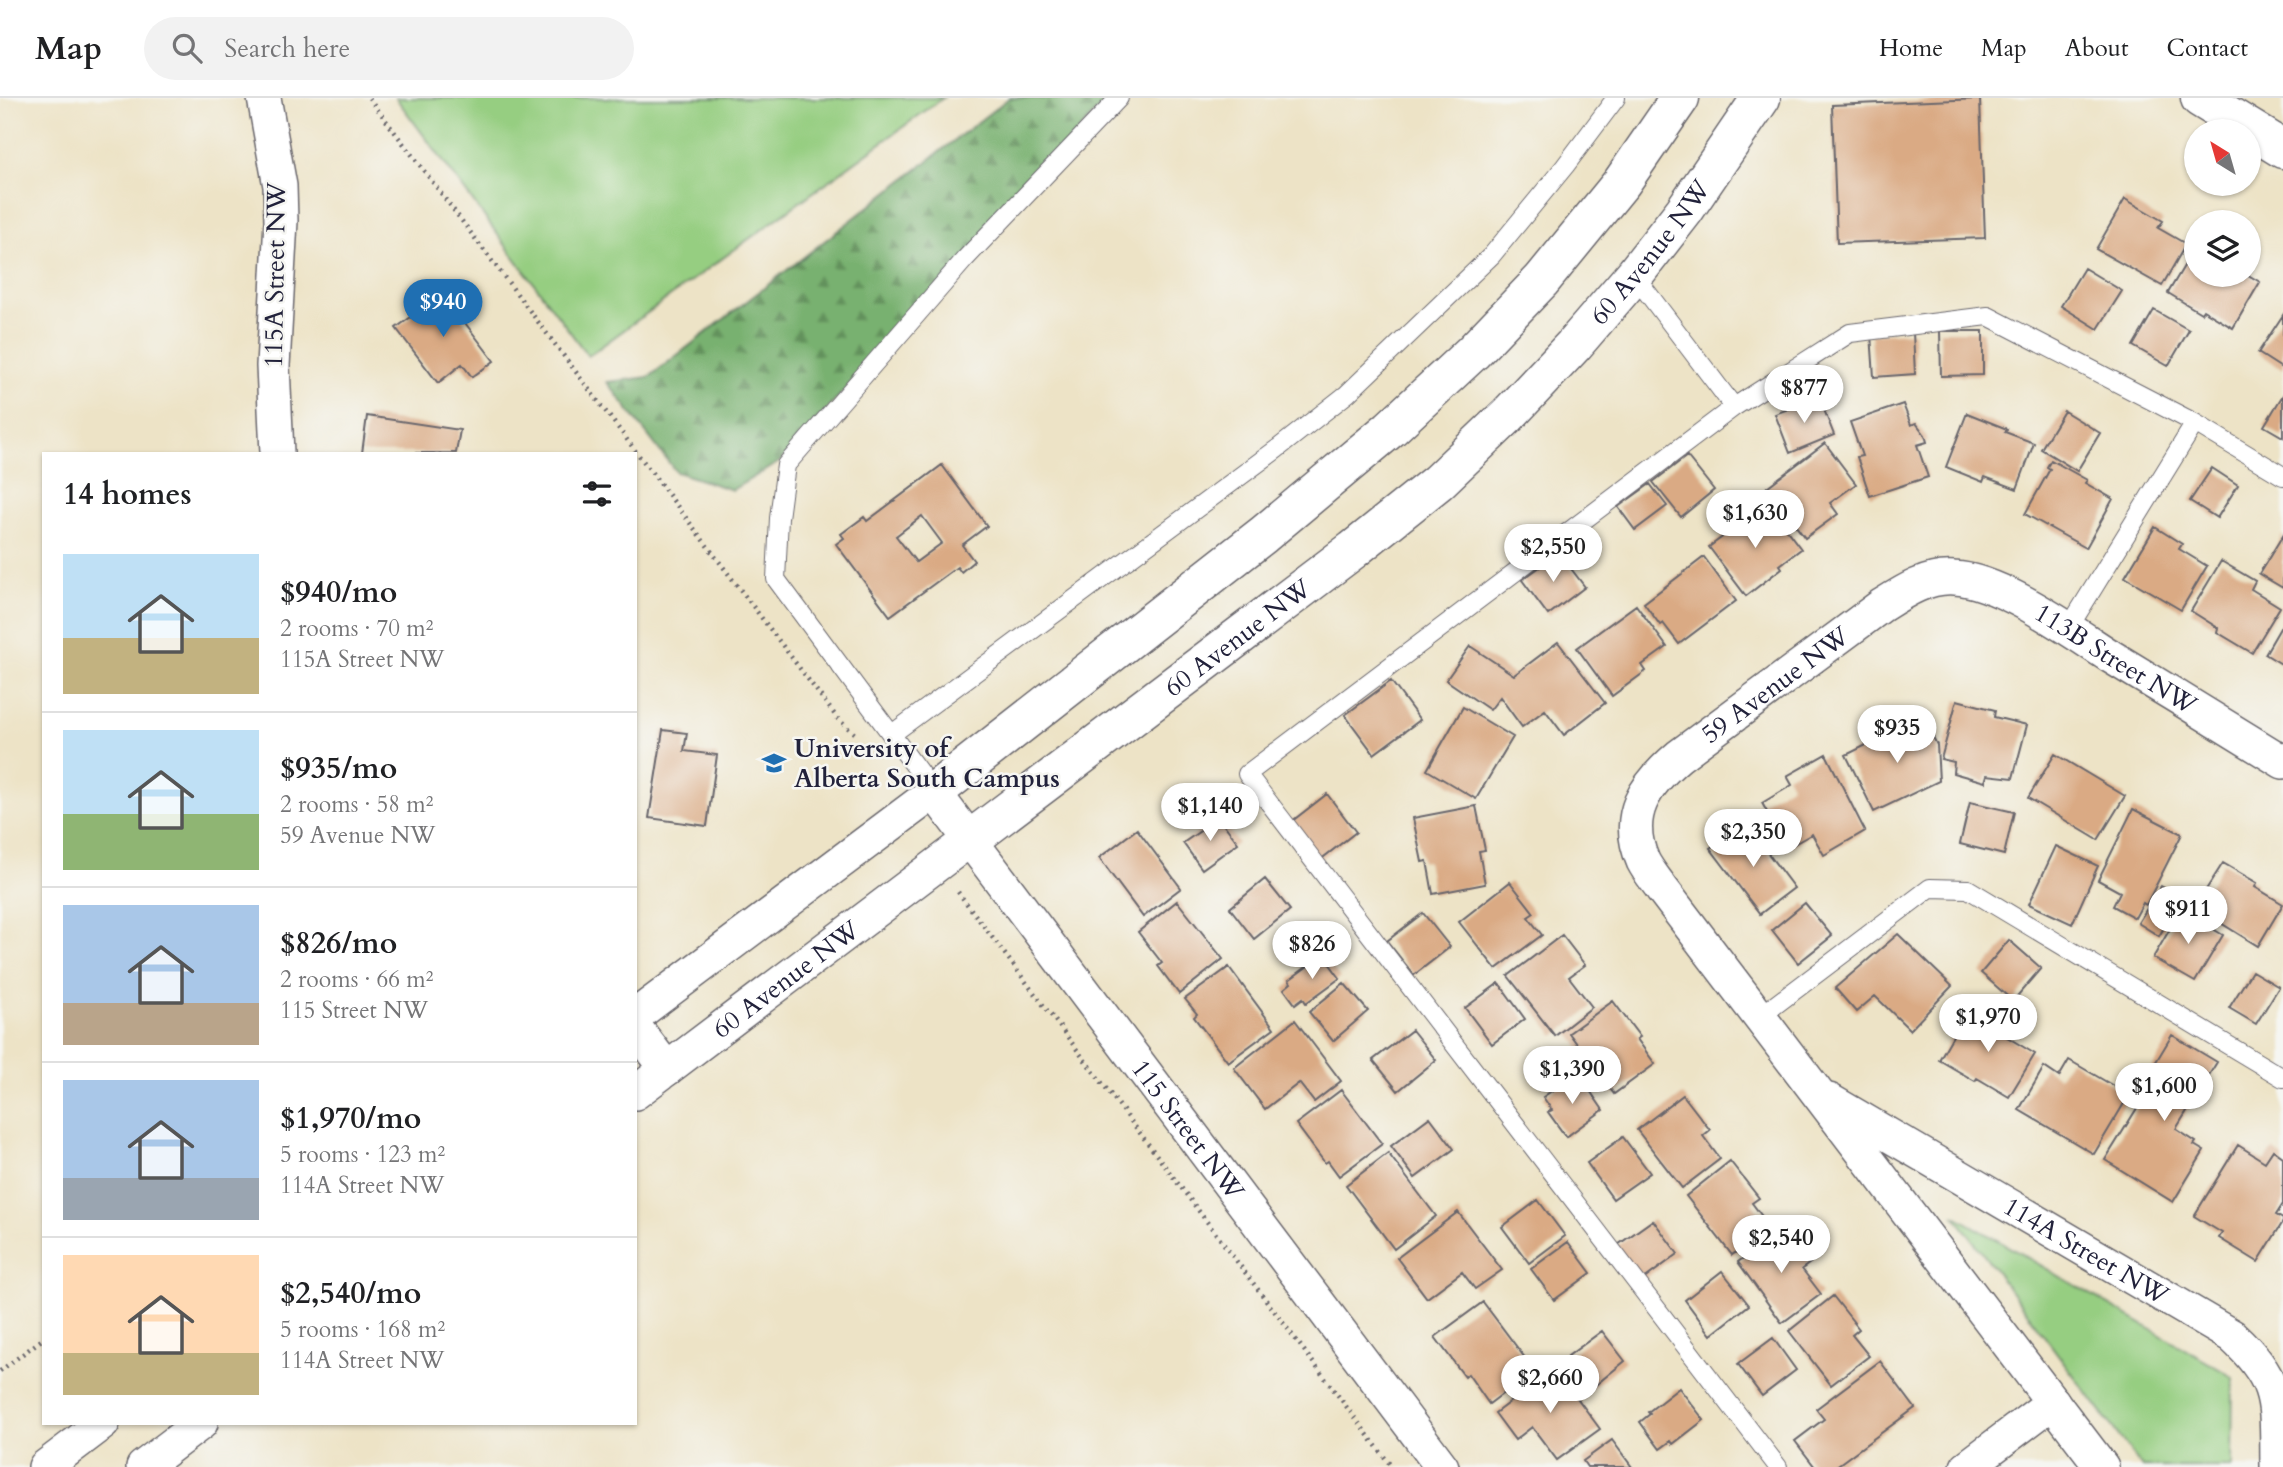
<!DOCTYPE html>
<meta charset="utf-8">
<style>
body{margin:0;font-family:Cardo,serif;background:#f2f2f2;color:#202124;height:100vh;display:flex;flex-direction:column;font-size:26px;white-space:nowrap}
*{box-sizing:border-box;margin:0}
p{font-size:23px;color:#757577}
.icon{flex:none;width:38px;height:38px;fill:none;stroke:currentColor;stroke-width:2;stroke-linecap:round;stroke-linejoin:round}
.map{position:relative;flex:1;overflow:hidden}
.sheet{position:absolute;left:42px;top:354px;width:595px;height:973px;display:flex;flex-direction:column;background:#fff;border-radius:0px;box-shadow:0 2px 5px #0004}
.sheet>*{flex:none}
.needle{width:46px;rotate:323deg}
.buttons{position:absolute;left:2184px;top:21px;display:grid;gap:14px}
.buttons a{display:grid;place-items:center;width:77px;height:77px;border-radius:50%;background:#fff;box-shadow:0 2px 5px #0004;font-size:35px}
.price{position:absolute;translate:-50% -60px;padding:0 16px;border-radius:24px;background:#fff;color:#222;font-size:23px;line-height:46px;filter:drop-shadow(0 2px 4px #0008)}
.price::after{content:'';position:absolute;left:50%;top:42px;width:21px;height:16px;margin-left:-10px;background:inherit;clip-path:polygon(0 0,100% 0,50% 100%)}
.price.on{background:#1f6fb2;color:#fff}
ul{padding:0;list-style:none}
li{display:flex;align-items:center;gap:21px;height:175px;padding:0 21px}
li+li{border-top:2px solid #e0e0e0}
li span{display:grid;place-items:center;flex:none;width:196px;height:140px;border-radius:0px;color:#555}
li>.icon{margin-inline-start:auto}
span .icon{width:84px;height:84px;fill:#fffc;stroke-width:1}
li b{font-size:30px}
h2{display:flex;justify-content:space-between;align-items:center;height:84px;padding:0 21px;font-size:30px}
header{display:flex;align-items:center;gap:42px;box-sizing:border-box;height:98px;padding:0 35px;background:#fff;border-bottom:2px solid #e0e0e0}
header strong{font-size:33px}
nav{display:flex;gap:38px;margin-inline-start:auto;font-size:24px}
.search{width:490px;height:63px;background:#f2f2f2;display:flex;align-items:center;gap:18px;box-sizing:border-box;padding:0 24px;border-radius:38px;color:#757577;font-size:26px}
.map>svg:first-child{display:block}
.grass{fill:#96ce81;stroke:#5c785e;stroke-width:2}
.forest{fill:url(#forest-firs);stroke:#4d6a55;stroke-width:2}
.building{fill:#daaa84;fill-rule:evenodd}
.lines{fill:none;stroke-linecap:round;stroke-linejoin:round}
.lane-casing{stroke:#69666c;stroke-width:20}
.street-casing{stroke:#69666c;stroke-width:36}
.secondary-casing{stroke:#69666c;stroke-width:41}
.path{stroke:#69666c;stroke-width:4.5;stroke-dasharray:2 5;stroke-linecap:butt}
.lane{stroke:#fff;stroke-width:18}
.street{stroke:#fff;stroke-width:33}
.secondary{stroke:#fff;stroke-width:38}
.labels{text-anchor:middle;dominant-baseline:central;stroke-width:5;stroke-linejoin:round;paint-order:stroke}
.street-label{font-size:26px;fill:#22223b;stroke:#f6f6f2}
.poi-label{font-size:26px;font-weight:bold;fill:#22223b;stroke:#f6f6f2;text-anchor:start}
</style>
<header>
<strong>Map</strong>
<div class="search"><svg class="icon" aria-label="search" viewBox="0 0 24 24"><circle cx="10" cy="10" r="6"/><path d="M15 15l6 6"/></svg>Search here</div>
<nav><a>Home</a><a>Map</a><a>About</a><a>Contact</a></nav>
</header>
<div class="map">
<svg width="2283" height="1369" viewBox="0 0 2283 1369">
<defs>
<pattern id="forest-firs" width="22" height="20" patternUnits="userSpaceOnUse" patternTransform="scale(1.75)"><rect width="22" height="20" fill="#78b16f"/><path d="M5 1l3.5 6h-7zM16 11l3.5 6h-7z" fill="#62905c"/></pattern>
</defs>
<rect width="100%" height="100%" fill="#f6f6f2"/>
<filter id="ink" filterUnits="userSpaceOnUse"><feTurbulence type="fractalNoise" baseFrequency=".0143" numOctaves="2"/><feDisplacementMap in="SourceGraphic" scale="14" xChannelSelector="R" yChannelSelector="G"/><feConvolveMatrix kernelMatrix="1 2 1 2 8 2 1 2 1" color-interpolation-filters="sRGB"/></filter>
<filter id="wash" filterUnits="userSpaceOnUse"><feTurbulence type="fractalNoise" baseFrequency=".00686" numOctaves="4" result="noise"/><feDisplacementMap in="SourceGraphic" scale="28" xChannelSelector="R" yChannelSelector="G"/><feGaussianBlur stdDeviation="1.57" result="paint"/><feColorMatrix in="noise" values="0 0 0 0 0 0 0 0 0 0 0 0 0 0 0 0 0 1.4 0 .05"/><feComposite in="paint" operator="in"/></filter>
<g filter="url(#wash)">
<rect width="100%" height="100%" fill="#ede3c6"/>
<!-- grass -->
<path class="grass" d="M396,0h547l-355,258z
M1954,1117l279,162 -1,90h-90z"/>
<!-- forest -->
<path class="forest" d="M1009,0h91l4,5 -323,358 -49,29 -56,-18 -69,-90 42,-5z"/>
<g id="blocks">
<!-- building -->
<path class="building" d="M1980,1l5,139 -148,5 -5,-138z
M2125,101l38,22 -5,7 28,16 -24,42 -66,-37z
M2196,148v29h52l12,7 -27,46 -30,-18 -2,3 -33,-20z
M2084,170l38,23 -24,38 -37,-23z
M440,192l54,71 -22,16 -10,-13 -24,19 -42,-55 15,-11 -2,-3z
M2154,212l35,20 -21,36 -35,-20z
M2283,217v54l-25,-16z
M1940,233h43v44l-42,1z
M1913,234l2,42 -41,3 -3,-43z
M2283,297v42l-19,-11z
M1819,299l15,38 -44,18 -15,-39z
M1903,306l8,21 5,-2 9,12 2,7 -10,3 11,32 -58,19 -13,-39 5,-1 -12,-34z
M2064,313l36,22 -23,38 -36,-22z
M1967,315l40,16 -2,3 29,11 -17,46 -32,-12 -2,5 -37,-15z
M367,318l93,14 -4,23h-94z
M1825,345l31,41 -26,19 8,11 -33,24 -38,-51z
M1687,358l27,34 -33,27 -28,-35z
M2051,362l36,20 -2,3 28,16 -27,49 -61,-34 25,-45 -3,-2z
M942,367l45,61 -25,19 12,16 -13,11 -4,-5 -67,49 -54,-72 8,-6 -3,-4 23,-17 3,4zM922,418l20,27 -26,19 -20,-26z
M2212,370l26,17 -21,33 -27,-17z
M1650,386l17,22 -32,24 -17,-23z
M1767,406l34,45 -21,16 2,3 -36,28 -37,-49z
M2155,429l27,17 -3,5 28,17 -26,44 -56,-33z
M2283,437v53l-24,-14z
M1559,455l26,34 -37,28 -26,-35z
M1704,459l32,44 -57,43 -16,-21 -3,2 -16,-22z
M2221,463l34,20 -4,8 29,18 -28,46 -35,-21 1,-4 -27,-17z
M1636,507l31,42 -25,18 4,6 -34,25 -35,-48z
M2283,525v42l-18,-11z
M1558,544l47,61 -41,32 -19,-25 -23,17 -22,-30 -10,13 -44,-30 24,-34 44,29z
M1391,583l29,39 -46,34 -29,-39z
M1957,602l38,10 -1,7 33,8 -14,53 -26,-3 -2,7 -32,-9 1,-11 -13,-3z
M1463,609l50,30 -37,62 -49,-29z
M1923,619l14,28 2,36 -65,31 -28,-57z
M663,632l24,3 -3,18 33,4 -10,71 -58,-8z
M1826,656l39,77 -41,24 -12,-21 -25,14 -25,-45 30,-18 -5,-9z
M2055,656l70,42 -27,44 -70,-42z
M1327,696l29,38 -36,28 -29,-38z
M1970,704l44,10 -10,43 -44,-11z
M1476,708l9,44 -6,1 6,33 -52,10 -6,-33 -5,1 -9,-44z
M2133,711l49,25 -36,71 -3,-2 -8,15 -22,-12 7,-14 -22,-12z
M1219,720l19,25 -36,26 -19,-26z
M1749,730l45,60 -34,26 -50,-66 24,-17 4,6z
M1137,731l44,59 -38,29 -44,-59z
M2056,748l42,20 -26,58 -43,-20z
M2223,765l34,20 -2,4 28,17 -25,42 -63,-39z
M1265,781l25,31 -36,29 -24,-31z
M1510,784l24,31 -6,4 14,18 -46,34 -37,-47z
M2161,788l21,12 -23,38 -21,-13z
M1177,803l46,58 -44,35 -21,-28 4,-3 -24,-31z
M1805,805l27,33 -34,27 -26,-33z
M2181,812l42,25 -28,47 -42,-24z
M1423,815l27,34 -36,28 -27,-34z
M1898,836l54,52 -42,44 -35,-34 -19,16 -21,-24z
M1562,837l23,30 -16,12 23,30 -37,29 -47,-60z
M2009,842l32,28 -28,33 -32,-28z
M1323,857l17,23 -34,25 -3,-5 -8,6 -11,-15 7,-6 -2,-3z
M1229,869l45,61 -46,34 -34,-45 3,-3 -12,-15z
M2252,873l27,16 -23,37 -27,-16z
M1344,885l24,28 -35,30 -24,-29z
M1499,885l26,36 -33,25 -27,-36z
M1613,903l27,36 -3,2 18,25 -41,30 -45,-61z
M1966,915l30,17 10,-17 11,6 -10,18 28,17 -26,43 -32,-19 -2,3 -36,-21z
M1295,922l46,61 -27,21 -15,-19 -34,26 -31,-41z
M1412,932l24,30 -38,31 -25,-31z
M2172,937l45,27 -41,67 20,13 -2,3 10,6 -31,51 -68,-42 50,-81 -7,-4z
M2069,962l60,35 -35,59 -75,-44 25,-43 15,10z
M1573,978l8,13 5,-4 17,25 -37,27 -18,-25 4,-2 -9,-13z
M1341,992l41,54 -43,32 -11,-15 -3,2 -29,-39z
M1683,997l27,35 -7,6 17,23 -38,29 -45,-58z
M1430,1019l24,32 -39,29 -24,-32z
M1623,1039l27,36 -37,26 -26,-36z
M2238,1047l27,17 8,-12 10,7v47l-7,11 7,4v3l-25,40 -39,-24 3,-5 -28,-17z
M1388,1055l48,63 -42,33 -48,-64z
M1730,1063l29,37 -7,5 18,24 -38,28 -46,-59z
M1538,1102l27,36 -36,27 -27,-36z
M1458,1114l44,58 -27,19 -13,-17 -35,26 -30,-40z
M1653,1122l25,34 -38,28 -25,-35z
M1784,1130l26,35 -8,6 19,25 -39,29 -44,-61z
M1568,1144l23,31 -37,27 -23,-31z
M1722,1173l27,34 -38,30 -26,-35z
M1833,1198l26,33 -7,6 17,21 -38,29 -42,-54z
M1483,1204l51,68 -45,34 -21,-30 -3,3 -30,-40z
M1602,1233l23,30 -33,27 -24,-32z
M1773,1240l23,32 -34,26 -24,-32z
M1880,1263l35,47 -80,59h-20l-20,-26 29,-22 -8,-10z
M1555,1270l45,61 -43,31 -25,-33 -17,13 -20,-27z
M1679,1290l25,32 -31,24 -2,-3 -11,8 -20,-27 10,-8 -2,-2z
M1612,1342l20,27h-45l-4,-6z"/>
</g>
</g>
<g filter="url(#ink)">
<use href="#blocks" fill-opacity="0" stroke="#69666c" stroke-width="2"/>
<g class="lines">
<!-- lane casing -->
<g class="lane-casing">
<path id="lane" d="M1634,177l100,132
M2068,531l127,-206
M892,636l385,-285 70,-55 145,-139 73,-89 51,-68
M934,694l-158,-213 3,-61 7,-53 179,-206 154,-161
M1758,920l172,-130 38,1 315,189
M1778,1369l-531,-693 487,-367 116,-74 138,-17 207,107 88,53"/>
</g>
<!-- street casing -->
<g class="street-casing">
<g id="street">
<path d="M264,0l16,88 1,35 -8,145 4,87"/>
<path id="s1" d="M635,918l299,-224 508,675"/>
<path d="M635,929l32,42"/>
<path id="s2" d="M635,995l336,-254"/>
<path id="s3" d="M1829,1002l403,236c50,46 44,68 45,131"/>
<path d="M45,1369l58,-44"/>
<path d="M143,1369l58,-44"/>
<path d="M1967,1369l86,-65"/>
<path id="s4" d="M2102,1369l-440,-578c-6,-9 -14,-18 -19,-28 -20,-46 2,-76 36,-105l202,-150c22,-14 46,-30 73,-28 46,2 117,53 156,78 58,35 115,70 173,106"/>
</g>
</g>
<!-- secondary casing -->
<g class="secondary-casing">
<g id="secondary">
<path d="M2200,0l83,51"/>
<path d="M934,694l329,-257 127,-106 83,-77 69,-72 80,-98 58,-84"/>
<path id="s5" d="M971,741l382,-289 85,-68 70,-67 65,-69 61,-71 50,-64 77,-113"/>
</g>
</g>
<!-- path -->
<path class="path" d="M369,0l469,621 19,17
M958,794l434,575
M0,1273l44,-33"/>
<!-- lane -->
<use href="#lane" class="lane"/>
<!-- street -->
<use href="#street" class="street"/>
<!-- secondary -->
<use href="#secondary" class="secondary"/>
</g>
</g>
<!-- icons -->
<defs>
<g id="university-bare" transform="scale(1.89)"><path d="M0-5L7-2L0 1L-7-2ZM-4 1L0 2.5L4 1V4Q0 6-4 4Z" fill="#1f6fb2" stroke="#f6f6f2" stroke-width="2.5" paint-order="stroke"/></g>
</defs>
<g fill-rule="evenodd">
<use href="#university-bare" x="774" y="665"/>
</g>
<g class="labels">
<!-- street labels -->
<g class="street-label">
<text stroke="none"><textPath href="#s5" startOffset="901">60 Avenue NW</textPath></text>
<text transform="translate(275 177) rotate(-89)">115A Street NW</text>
<text stroke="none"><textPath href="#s5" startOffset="334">60 Avenue NW</textPath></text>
<text stroke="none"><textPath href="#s4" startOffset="1395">113B Street NW</textPath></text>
<text stroke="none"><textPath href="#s4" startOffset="1001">59 Avenue NW</textPath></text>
<text stroke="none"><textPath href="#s2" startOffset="189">60 Avenue NW</textPath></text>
<text stroke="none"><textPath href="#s1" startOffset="796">115 Street NW</textPath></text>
<text stroke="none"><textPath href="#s3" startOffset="298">114A Street NW</textPath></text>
</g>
<!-- poi labels -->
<g class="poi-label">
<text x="794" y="650">University of<tspan x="794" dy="30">Alberta South Campus</tspan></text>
</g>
</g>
</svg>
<div class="buttons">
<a><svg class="needle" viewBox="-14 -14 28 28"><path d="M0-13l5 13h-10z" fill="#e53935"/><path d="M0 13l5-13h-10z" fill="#757577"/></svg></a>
<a><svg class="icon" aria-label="layers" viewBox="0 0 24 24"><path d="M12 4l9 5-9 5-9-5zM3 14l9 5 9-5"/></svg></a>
</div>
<b class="price on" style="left:443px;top:241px">$940</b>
<b class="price" style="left:1804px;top:327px">$877</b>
<b class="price" style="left:1755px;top:452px">$1,630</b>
<b class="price" style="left:1553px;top:486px">$2,550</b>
<b class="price" style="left:1897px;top:667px">$935</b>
<b class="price" style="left:1210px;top:745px">$1,140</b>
<b class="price" style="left:1753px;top:771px">$2,350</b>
<b class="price" style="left:2188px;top:848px">$911</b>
<b class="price" style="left:1312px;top:883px">$826</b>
<b class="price" style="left:1988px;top:956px">$1,970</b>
<b class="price" style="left:1572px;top:1008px">$1,390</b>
<b class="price" style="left:2164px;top:1025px">$1,600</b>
<b class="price" style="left:1781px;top:1177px">$2,540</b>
<b class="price" style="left:1550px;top:1317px">$2,660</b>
<section class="sheet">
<h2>14 homes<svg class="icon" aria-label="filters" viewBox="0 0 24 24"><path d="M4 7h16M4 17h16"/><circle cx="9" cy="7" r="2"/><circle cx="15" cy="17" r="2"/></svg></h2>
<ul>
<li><span style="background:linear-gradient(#bfe0f5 60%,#c2b280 0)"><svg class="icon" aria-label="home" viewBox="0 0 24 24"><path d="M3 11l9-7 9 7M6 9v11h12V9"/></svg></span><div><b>$940/mo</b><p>2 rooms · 70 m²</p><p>115A Street NW</p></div></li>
<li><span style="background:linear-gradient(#bfe0f5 60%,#8fb573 0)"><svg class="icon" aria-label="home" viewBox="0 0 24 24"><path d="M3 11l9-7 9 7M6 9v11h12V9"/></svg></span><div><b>$935/mo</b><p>2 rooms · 58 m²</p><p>59 Avenue NW</p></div></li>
<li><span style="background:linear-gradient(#a9c7e8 70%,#b9a48a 0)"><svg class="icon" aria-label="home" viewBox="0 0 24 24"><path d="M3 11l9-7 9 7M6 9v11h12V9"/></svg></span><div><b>$826/mo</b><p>2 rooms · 66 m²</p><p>115 Street NW</p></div></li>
<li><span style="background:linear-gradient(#a9c7e8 70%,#9aa5b1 0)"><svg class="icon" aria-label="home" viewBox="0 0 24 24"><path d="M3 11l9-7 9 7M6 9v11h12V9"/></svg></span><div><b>$1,970/mo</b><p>5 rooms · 123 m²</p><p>114A Street NW</p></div></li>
<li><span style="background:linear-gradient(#ffd9b3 70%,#c2b280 0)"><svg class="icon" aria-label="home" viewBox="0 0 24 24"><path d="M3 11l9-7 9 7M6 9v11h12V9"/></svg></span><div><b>$2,540/mo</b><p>5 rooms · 168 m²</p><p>114A Street NW</p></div></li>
</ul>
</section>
</div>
